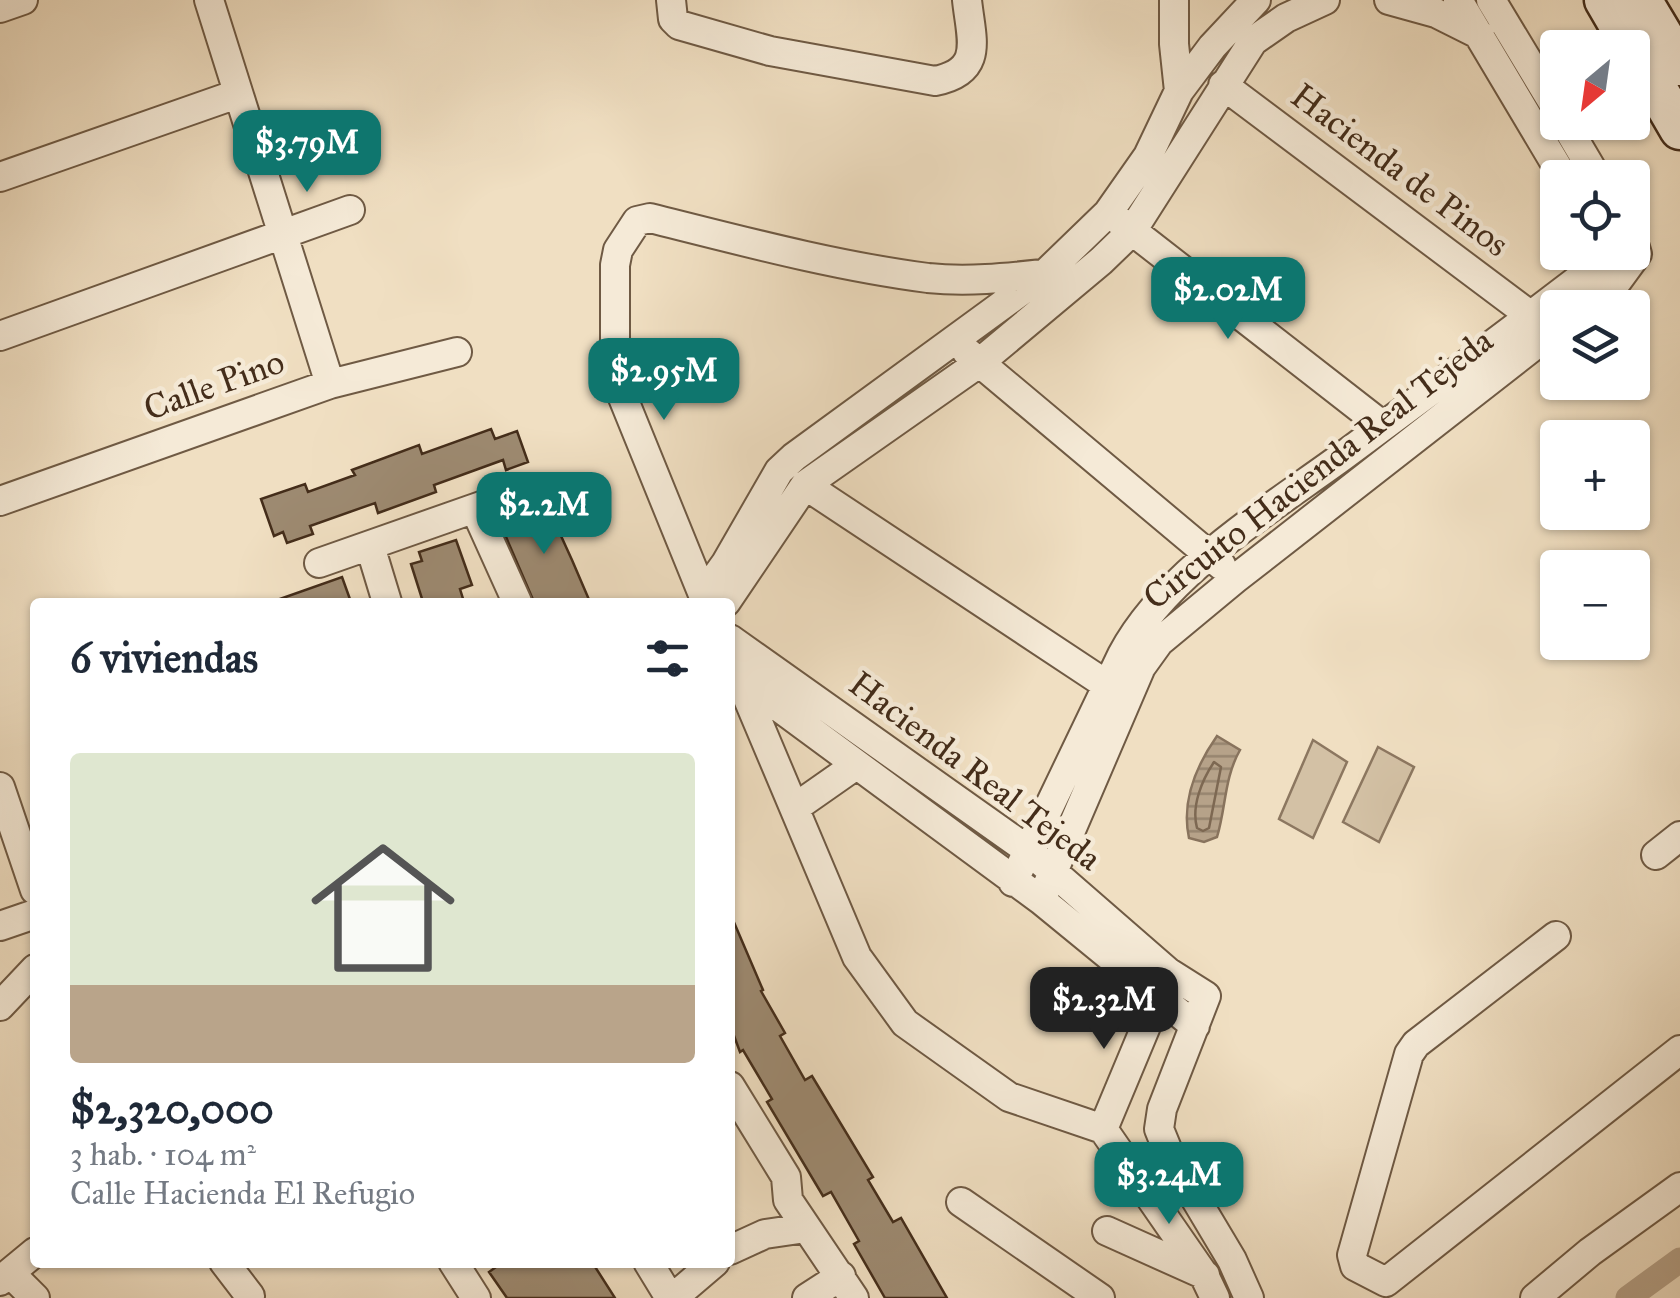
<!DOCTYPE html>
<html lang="es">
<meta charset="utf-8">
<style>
body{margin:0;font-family:"IM FELL Great Primer",serif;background:#f2f2f3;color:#1f2937;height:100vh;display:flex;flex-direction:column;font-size:38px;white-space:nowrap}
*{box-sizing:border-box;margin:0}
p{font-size:32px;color:#747a83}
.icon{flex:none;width:55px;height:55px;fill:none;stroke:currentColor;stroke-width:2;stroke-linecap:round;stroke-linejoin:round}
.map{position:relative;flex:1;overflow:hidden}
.sheet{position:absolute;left:30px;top:598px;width:705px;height:670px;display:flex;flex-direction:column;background:#fff;border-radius:10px;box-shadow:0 2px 8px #0004}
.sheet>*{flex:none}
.needle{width:65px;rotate:209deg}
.fabs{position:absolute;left:1540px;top:30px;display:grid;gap:20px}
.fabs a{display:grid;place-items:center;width:110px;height:110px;border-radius:10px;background:#fff;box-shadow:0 2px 8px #0004;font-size:50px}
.price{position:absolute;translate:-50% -85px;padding:0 22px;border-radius:20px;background:#0f766e;color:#fff;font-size:32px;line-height:65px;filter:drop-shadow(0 2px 5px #0008)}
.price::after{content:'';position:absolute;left:50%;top:60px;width:30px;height:22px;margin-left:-15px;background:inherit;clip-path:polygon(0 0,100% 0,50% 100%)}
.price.selected{background:#222;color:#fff}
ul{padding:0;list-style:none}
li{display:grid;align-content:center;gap:20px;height:530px;padding:0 40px}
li+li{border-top:2px solid #e0e1e3}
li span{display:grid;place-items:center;height:310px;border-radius:10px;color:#555}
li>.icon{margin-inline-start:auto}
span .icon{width:180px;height:180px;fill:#fffc;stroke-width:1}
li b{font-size:42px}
h2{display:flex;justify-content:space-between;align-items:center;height:120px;padding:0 40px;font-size:42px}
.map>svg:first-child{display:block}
.grass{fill:#d3c1a5;stroke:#8c7760;stroke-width:2.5}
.water{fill:url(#water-rules);stroke:#88735d;stroke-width:2.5}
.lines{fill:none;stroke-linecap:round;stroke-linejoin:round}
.shore{stroke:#7d6852;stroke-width:2.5}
.canal{stroke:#b6a289;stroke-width:25}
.building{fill:#9d8a71;stroke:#442d1a;stroke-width:2.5}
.minor-casing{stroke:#6f5a44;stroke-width:32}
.secondary-casing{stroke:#442d1a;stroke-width:45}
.minor{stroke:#f5ead7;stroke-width:28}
.secondary{stroke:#f5ead7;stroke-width:40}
.labels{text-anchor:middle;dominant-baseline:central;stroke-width:9;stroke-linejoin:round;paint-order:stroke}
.street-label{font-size:35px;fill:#442d1a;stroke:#f5ead7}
</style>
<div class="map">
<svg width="1680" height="1298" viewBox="0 0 1680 1298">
<defs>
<pattern id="water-rules" width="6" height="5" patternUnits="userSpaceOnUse" patternTransform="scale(2.5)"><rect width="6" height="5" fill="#b6a289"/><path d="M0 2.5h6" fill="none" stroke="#96846f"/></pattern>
</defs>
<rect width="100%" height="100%" fill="#f0dfc2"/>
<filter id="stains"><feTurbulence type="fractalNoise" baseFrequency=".002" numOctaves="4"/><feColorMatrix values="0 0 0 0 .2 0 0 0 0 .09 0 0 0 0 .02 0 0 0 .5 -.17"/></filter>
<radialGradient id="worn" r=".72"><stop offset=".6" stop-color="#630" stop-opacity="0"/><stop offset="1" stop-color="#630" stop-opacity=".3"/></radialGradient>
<!-- grass -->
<path class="grass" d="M1313,740l34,22 -34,76 -34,-19z
M1378,747l36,20 -35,75 -36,-20z"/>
<!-- water -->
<path class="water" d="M1217,736l23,14c-16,28 -14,58 -23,87l-13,5 -15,-4c-8,-37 7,-72 28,-102z"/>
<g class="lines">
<!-- shore -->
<path class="shore" d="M1214,762l7,5 -12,61 -6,3 -6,-3c-6,-22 5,-48 17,-66z"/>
<!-- canal -->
<path class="canal" d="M1628,1298l52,-38"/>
</g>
<!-- building -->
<path class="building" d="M491,429l4,10 22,-8 11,31 -22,8 -3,-10 -69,25 2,7 -58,21 -3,-10 -65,23 3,8 -26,9 -4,-11 -9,4 -13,-37 44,-15 3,8 47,-17 -3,-5 67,-25 3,9z
M546,503l26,57 18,42h-56l-34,-79z
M456,540l16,45 -12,4 4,13h-41l-12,-38 11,-3 -3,-9z
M342,577l9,25h-73l-1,-2z
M730,913l33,77 -2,1 24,42 -5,3 25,44 7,-4 61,101 -5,3 25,42 8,-4 46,80h-62l-31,-54 5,-3 -28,-49 -8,4 -56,-94 5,-3 -29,-49 -3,2 -10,-27z
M503,1262h89l23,36h-108l-18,-26z"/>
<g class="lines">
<!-- minor casing -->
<g class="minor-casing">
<path id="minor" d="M209,0l121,384
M671,0l2,19 6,6 91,26 165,30c50,-10 36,-42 32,-81
M1174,0v44l5,47
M1389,0l47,13 44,22
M1458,0l106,178
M1491,0l67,111
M0,8l23,-8
M1223,85l308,231
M1564,122l33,56
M0,177l237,-83
M1117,219l266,207
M1583,308l35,-28 19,-26 -5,-17
M0,336l350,-126
M967,352l254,213
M805,485l302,200
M0,501l330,-117 127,-32
M475,509l42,93
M370,546l17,56
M319,563l185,-65
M703,595l23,-32 53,-92 15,-14 252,-184 62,-60 40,-57 31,-65 33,-44 44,-47
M706,602l-91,-224v-113l3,-15 19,-29 13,-3c92,23 185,48 278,60 39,4 77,0 115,-4
M726,602l79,-117 174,-122 122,-102 31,-30 121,-190 33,-23 39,-18
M730,639l299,212 139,121 38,24 -44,113 -3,20 11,27 62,104 17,38
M730,656l127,301 48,66 104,74 94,32
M742,680l299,220 154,126
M0,787l35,103
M796,807l60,-42
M1656,855l24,-19
M1013,882l109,-227c43,-82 147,-145 221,-199 80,-59 160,-119 240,-180l13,-12 5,-12
M1041,900l100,-233 18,-25 76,-63 323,-252
M0,926l35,-12
M1556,936l-140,108 -7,10 -57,201 3,11 31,16 294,-232
M0,1006l35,-37
M730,1086l56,91 2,23 66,98
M1103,1129l101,146 11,23
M1103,1129l61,-146
M961,1202l139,96
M1107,1231l98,44
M730,1250l35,-16 41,-6
M224,1262l26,34
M453,1262l23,36
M648,1262l22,36
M10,1273l25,25
M0,1281l35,-29
M673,1298l42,-36
M807,1298l34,-22
M1535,1298l55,-46 90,-65"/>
</g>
<!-- secondary casing -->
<g class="secondary-casing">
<path id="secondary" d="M1605,0l75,129
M1641,0l39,65"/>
</g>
<!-- minor -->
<use href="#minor" class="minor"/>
<!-- secondary -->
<use href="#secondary" class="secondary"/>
</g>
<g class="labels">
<!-- street labels -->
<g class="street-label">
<text transform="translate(1400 170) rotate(37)">Hacienda de Pinos</text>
<text transform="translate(214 385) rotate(-20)">Calle Pino</text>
<text transform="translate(1318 469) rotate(-38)">Circuito Hacienda Real Tejeda</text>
<text transform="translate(975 771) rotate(37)">Hacienda Real Tejeda</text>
</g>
</g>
<rect width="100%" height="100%" filter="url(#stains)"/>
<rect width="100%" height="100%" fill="url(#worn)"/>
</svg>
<div class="fabs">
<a><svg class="needle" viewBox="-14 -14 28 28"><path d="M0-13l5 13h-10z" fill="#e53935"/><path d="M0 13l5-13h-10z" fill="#747a83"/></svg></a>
<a><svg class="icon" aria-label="locate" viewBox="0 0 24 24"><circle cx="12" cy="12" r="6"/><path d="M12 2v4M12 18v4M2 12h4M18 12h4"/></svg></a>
<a><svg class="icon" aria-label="layers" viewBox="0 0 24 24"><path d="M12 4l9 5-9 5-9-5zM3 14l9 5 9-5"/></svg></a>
<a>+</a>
<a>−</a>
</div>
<b class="price" style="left:307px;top:195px">$3.79M</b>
<b class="price" style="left:1228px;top:342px">$2.02M</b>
<b class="price" style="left:664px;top:423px">$2.95M</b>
<b class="price" style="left:544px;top:557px">$2.2M</b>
<b class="price selected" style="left:1104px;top:1052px">$2.32M</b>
<b class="price" style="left:1169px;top:1227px">$3.24M</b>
<section class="sheet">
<h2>6 viviendas<svg class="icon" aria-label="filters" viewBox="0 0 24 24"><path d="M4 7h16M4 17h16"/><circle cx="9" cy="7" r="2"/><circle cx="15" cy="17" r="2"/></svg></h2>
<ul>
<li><span style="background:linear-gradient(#dfe7d0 75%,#b9a48a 0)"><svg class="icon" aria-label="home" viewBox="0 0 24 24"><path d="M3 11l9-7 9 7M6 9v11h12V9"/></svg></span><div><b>$2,320,000</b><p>3 hab. · 104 m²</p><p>Calle Hacienda El Refugio</p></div></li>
</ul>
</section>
</div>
